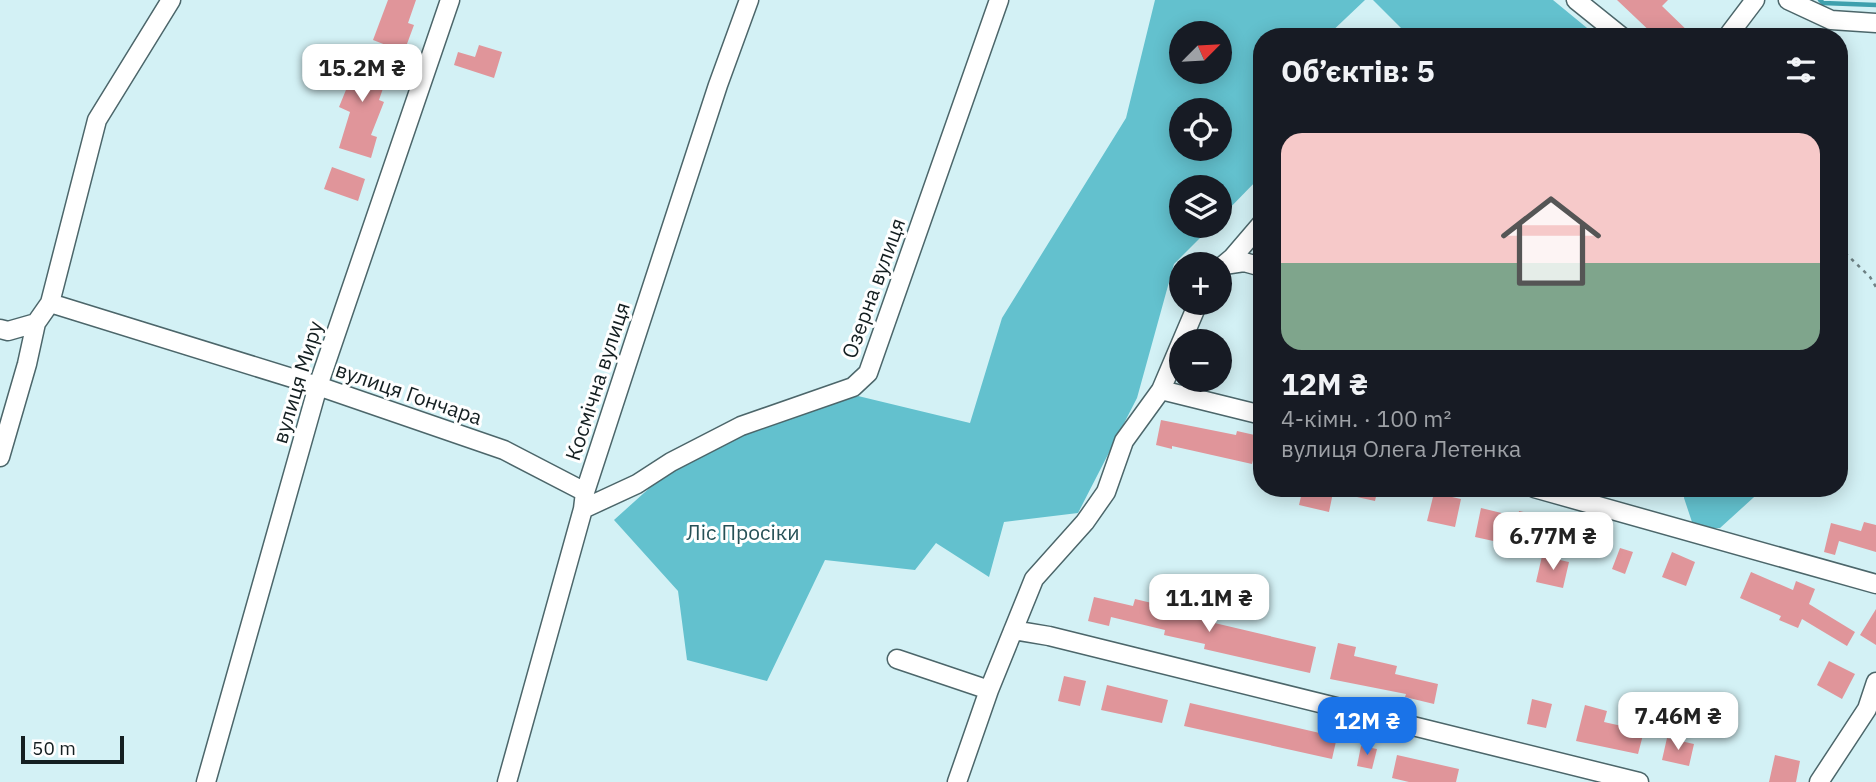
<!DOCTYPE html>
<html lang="uk">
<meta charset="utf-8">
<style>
body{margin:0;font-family:"IBM Plex Sans",sans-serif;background:#242831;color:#f1f3f6;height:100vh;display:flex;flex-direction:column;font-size:26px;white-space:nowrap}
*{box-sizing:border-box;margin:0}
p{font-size:23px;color:#9ea1a6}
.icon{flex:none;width:38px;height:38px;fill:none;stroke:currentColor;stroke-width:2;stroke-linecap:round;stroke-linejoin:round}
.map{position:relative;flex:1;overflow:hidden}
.drawer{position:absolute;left:1253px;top:28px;width:595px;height:469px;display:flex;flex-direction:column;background:#171b24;border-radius:28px;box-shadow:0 4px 18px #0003}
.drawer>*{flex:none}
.needle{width:46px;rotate:66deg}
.controls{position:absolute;left:1169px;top:21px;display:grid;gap:14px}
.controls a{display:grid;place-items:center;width:63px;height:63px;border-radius:50%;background:#171b24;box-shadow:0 4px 18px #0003;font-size:35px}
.scale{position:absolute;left:21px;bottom:18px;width:103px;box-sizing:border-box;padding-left:7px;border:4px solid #141f21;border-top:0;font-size:19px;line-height:24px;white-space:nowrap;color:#141f21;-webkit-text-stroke:5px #fff;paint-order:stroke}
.price{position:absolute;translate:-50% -60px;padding:0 16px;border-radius:14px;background:#fff;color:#222;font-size:23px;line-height:46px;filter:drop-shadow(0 2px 4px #0008)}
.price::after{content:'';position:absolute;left:50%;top:42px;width:21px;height:16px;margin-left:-10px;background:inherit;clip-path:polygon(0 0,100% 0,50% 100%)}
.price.current{background:#1a73e8;color:#fff}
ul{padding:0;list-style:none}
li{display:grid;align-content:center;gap:14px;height:371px;padding:0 28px}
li+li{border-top:2px solid #363941}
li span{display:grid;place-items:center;height:217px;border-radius:21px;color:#555}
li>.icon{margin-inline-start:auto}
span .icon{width:126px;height:126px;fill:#fffc;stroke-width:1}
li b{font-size:30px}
h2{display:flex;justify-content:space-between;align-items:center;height:84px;padding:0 28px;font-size:30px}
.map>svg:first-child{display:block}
.forest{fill:#63c1ce;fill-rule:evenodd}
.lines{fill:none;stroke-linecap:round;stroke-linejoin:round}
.stream{stroke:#3fa0ad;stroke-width:4.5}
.building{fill:#e0959a}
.minor-casing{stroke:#4c666a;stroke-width:21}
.path{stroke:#6d8184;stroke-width:2.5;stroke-dasharray:3.5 5;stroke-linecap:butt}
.minor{stroke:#fff;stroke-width:18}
.labels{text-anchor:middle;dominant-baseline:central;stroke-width:6;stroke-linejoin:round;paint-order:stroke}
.street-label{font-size:21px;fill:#141f21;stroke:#fff}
.park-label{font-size:21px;fill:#265157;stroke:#fff}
</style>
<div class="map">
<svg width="1876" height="782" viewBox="0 0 1876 782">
<rect width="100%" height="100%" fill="#d3f1f5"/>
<!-- forest -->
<path class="forest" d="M1155,0h210l-39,37h-64v138l-42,43v-31h-39v39h31l-38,38 -37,134 -59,115 -74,9 -15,55 -53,-34 -21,27 -90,-10 -58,121 -80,-21 -9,-69 -64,-71 51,-46 83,-42 110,-36 112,27 32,-105 124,-200zM1181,33h39v39h-39zM1181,110h39v39h-39z
M1373,0h180l45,37h-188z
M1685,488h79l-44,40h-13l-15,-6 -8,-24z"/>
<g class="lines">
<!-- stream -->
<path class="stream" d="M1820,0l3,3 53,2"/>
</g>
<!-- building -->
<path class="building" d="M388,0h28l-8,23 6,2 -10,27 -31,-12z
M1617,0h51l-6,6 32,31h-38z
M479,45l23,7 -8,26 -40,-13 4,-13 17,5z
M350,55l40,13 -11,32 5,2 -13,33 6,2 -6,21 -32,-10 11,-36 -11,-5 11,-27 -7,-3z
M332,167l33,12 -7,22 -34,-12z
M1161,420l75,15 1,-4 22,5 -7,28 -80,-18v3l-16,-4z
M1303,488h31l-5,24 -30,-7z
M1339,488h39l-3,13 -36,-8z
M1434,493l27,6 -6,28 -28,-6z
M1481,508l37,9 1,-6 23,5 -4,20 -37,-8 -3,14 -23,-5z
M1864,522l12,3v27l-37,-11 -4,14 -11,-3 7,-29 30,8z
M1620,548l13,4 -8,22 -13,-5z
M1672,552l23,10 -9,24 -24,-9z
M1542,556l27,6 -6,26 -27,-6z
M1751,572l42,18 3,-9 19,8 -6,15 46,28 -8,14 -45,-27 -4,9 -19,-8 2,-4 -41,-18z
M1094,597l39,9 2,-7 21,5 -1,5 161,38 -6,26 -106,-24 1,-5 -41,-9 1,-5 -54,-13 -2,9 -21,-5z
M1876,609v36l-16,-10z
M1338,643l18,4 -2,9 43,10 -2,8 43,10 -4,20 -29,-7 1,-3 -76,-15z
M1829,661l26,13 -13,25 -25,-14z
M1064,676l22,5 -6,25 -22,-5z
M1107,685l61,15 -6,23 -61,-13z
M1532,699l20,5 -6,24 -19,-4z
M1190,703l147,34 -5,22 -148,-33z
M1585,705l22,6 -3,11 40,9 -6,23 -62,-13z
M1667,738l27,6 -5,22 -27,-6z
M1361,746l16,3 -5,20 -15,-3z
M1397,755l62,14 -3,13h-47l-17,-4z
M1775,755l25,6 -4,21h-27z"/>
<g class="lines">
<!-- minor casing -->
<g class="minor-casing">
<path id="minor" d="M1576,0l46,37
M1788,0l43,20 45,3
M1727,37l28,-37
M1224,265l20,-3 18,5
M1220,268l12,-10 30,-35
M50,303l268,83 186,64 81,42
M0,329l8,2 28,-8
M1161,390l101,25
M0,457l27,-93 9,-41 14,-20 47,-183 74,-120
M1534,488l342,96
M583,509l54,-25 34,-22 70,-36 112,-39 15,-14 131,-373
M1013,630l36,6 590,146
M897,659l92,31
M206,782l112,-396 132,-386
M507,782l76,-273 2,-17 133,-407 31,-85
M957,782l32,-92 45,-111 51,-57 21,-30 18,-51 37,-51 37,-87
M1819,782l48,-73 9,-27"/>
</g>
<!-- path -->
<path class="path" d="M1839,247l31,30 6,10"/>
<!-- minor -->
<use href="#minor" class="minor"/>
</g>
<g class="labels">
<!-- street labels -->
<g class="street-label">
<text transform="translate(873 288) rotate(-70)">Озерна вулиця</text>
<text transform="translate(597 381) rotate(-72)">Космічна вулиця</text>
<text transform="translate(297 382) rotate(-73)">вулиця Миру</text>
<text transform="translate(409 393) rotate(19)">вулиця Гончара</text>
</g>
<!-- park labels -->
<g class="park-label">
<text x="743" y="532">Ліс Просіки</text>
</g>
</g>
</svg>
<div class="controls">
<a><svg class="needle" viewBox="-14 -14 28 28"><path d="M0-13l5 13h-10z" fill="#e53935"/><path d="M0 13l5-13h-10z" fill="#9ea1a6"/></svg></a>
<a><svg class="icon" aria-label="locate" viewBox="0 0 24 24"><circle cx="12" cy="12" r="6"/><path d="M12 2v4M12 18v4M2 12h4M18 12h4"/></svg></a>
<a><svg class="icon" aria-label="layers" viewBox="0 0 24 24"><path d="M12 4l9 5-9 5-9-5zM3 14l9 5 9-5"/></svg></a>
<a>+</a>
<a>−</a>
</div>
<div class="scale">50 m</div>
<b class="price" style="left:362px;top:104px">15.2M ₴</b>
<b class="price" style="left:1553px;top:572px">6.77M ₴</b>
<b class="price" style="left:1209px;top:634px">11.1M ₴</b>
<b class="price" style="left:1678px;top:752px">7.46M ₴</b>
<b class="price current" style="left:1367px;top:757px">12M ₴</b>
<section class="drawer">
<h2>Об’єктів: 5<svg class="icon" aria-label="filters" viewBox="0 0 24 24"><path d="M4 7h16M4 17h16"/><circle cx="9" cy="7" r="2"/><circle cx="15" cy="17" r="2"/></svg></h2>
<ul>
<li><span style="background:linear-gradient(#f6c9c9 60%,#7fa58c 0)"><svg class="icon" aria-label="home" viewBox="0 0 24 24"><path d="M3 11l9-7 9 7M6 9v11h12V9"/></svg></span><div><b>12M ₴</b><p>4-кімн. · 100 m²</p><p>вулиця Олега Летенка</p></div></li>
</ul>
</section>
</div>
